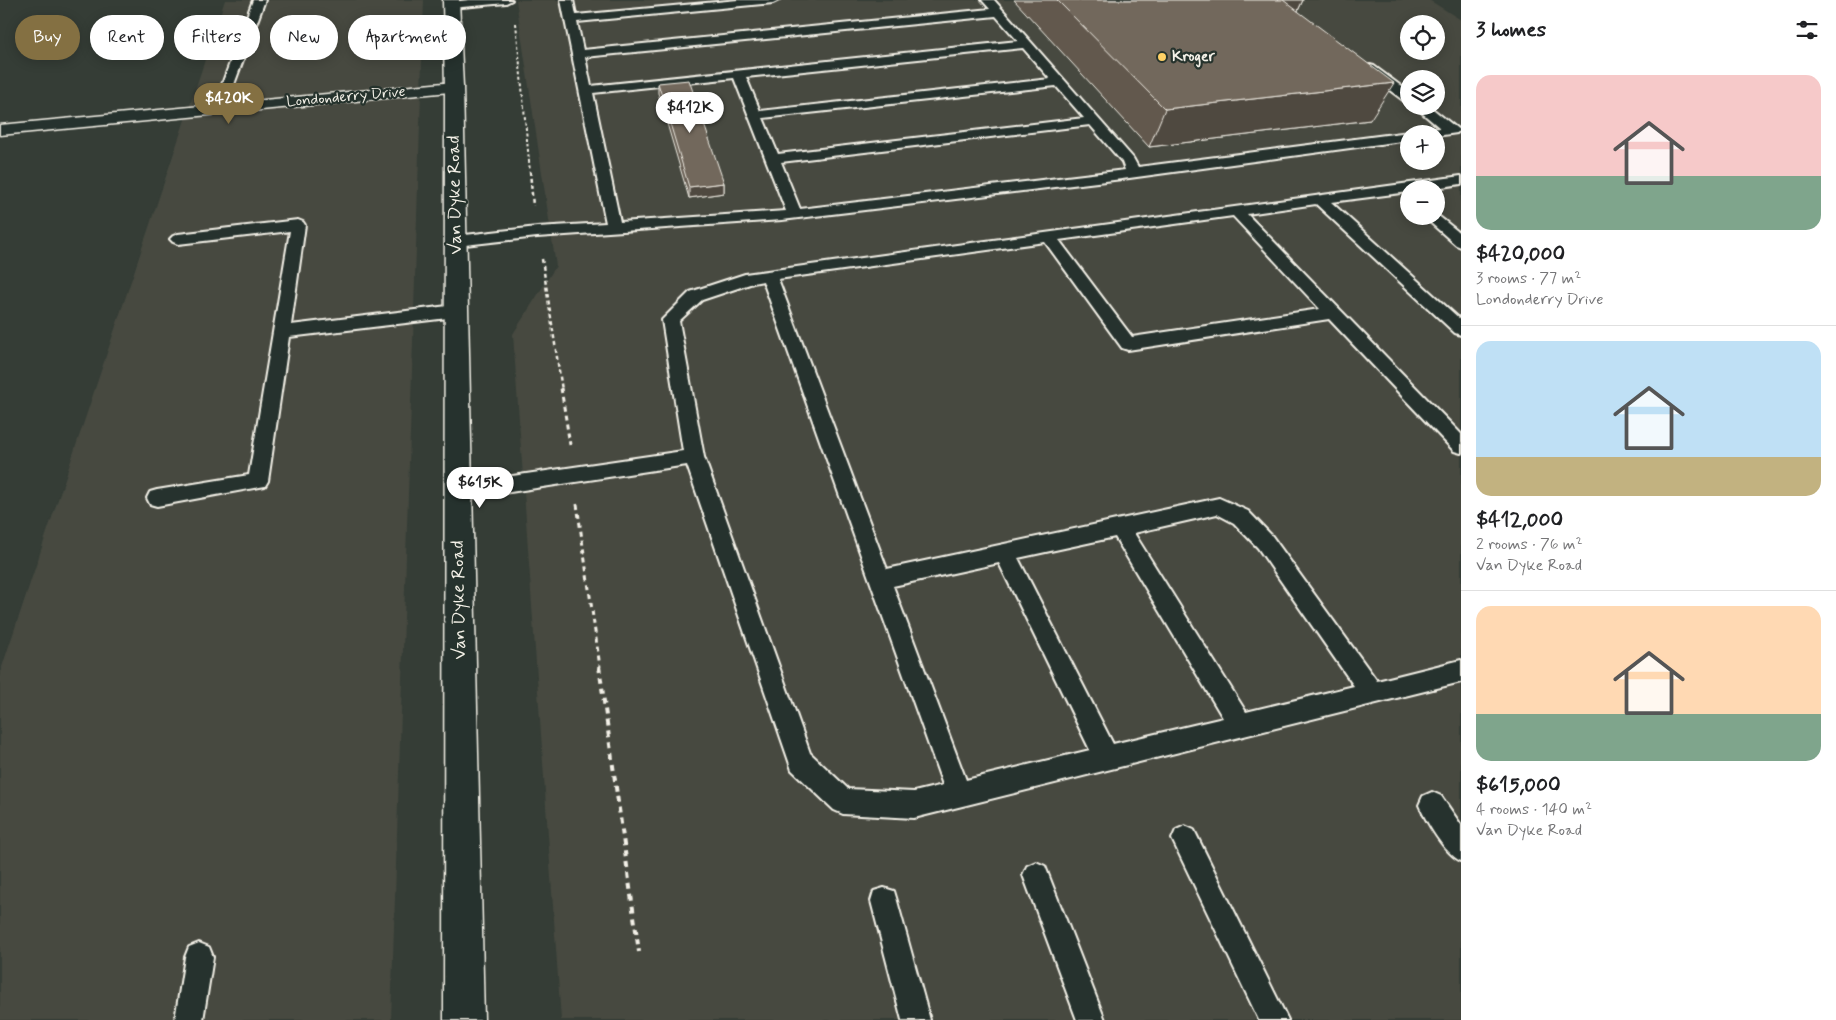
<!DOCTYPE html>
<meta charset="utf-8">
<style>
body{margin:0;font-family:Mynerve,sans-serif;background:#f6f6f6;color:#202124;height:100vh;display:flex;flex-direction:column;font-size:19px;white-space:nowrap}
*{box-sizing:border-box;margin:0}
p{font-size:16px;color:#757577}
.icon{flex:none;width:28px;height:28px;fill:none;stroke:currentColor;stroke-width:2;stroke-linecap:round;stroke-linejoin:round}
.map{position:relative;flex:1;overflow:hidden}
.drawer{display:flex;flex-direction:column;background:#fff;width:375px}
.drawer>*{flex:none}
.hud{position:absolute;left:15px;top:15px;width:475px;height:45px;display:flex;gap:10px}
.buttons{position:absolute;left:1400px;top:15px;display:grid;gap:10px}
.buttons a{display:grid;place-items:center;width:45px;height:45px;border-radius:50%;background:#fff;box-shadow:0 2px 12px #0003;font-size:25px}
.price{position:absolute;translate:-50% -42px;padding:0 11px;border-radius:18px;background:#fff;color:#222;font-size:16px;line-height:32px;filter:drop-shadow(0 1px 2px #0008)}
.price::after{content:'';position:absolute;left:50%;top:30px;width:15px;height:11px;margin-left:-8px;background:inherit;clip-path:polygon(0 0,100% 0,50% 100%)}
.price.current{background:#847042;color:#fff}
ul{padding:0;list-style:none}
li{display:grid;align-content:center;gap:10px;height:265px;padding:0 15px}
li+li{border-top:1px solid #e0e0e0}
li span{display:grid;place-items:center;height:155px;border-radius:15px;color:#555}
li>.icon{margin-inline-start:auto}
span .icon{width:90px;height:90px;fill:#fffc;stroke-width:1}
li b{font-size:21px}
h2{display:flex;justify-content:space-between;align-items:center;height:60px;padding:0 15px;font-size:21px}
.chip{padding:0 18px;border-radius:22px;background:#fff;box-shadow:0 2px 12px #0003;font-size:18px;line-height:45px}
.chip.current{background:#847042;color:#fff}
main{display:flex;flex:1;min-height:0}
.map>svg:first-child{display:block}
.built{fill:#474a41;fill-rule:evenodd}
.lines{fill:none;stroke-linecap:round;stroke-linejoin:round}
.service-casing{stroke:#f4f1e8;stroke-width:4}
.minor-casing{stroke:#f4f1e8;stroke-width:3}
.secondary-casing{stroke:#f4f1e8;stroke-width:3}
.path-far3{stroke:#f4f1e8;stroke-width:2;stroke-dasharray:3 2.5;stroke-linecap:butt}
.path-far2{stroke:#f4f1e8;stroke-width:2.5;stroke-dasharray:4 3;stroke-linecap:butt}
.path-far1{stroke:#f4f1e8;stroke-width:3;stroke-dasharray:5 4;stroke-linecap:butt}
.path{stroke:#f4f1e8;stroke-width:4;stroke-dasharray:6 5;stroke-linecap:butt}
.service{fill:#26332d;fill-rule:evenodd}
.minor{fill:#26332d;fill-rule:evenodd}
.secondary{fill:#26332d;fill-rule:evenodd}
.wall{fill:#62594e;stroke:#f4f1e8}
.shaded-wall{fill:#504840;stroke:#f4f1e8}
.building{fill:#72675b;stroke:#f4f1e8}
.poi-dot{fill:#ffd166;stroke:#26332d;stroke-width:2}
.labels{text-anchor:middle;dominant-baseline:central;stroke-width:4.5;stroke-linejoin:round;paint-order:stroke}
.far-poi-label{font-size:15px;font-weight:bold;fill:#f4f1e8;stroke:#26332d;text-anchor:start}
.far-street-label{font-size:15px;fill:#f4f1e8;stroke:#26332d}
.street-label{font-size:18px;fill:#f4f1e8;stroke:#26332d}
</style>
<main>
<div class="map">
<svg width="1461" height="1020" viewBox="0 0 1461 1020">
<rect width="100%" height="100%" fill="#353d36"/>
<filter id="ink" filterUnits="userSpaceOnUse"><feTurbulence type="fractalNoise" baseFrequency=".02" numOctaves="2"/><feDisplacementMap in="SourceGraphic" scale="10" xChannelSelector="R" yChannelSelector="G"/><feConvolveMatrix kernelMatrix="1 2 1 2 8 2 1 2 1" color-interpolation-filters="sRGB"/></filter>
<g filter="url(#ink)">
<!-- built -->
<path class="built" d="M225,0h199l-33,1020h-391v-347z
M516,0h913l32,20v1000h-900l-48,-686 43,-68zM1409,24h27v27h-27zM1409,79h27v27h-27zM1409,134h27v27h-27zM1409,189h27v27h-27z"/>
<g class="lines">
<!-- service casing -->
<g class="service-casing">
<path id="service" d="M253,0h12l-40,109 -6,4 -5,-1 -1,-3z
M469,0h43l-6,3 -55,5 -6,-3 6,-3z
M561,0h12l3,15 162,-15h41l-6,3 -196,19 6,28 407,-41 -8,-9h12l139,158 5,9 271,-35 5,2h-5v6l-287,39 -340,41 -245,17 -81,9 -5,-2 -3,-3 3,-3 5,-2 81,-9 69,-4zM996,16l22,25 -427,45 -6,-29zM1023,48l27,31 -290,32 -14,-34zM734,78l52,133 -166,11 -27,-129zM1056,86l28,32 -306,36 -15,-36zM1090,125l32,37 3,8 -325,39 -19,-47z
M1370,65l4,1 35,26v10l-5,-1 -38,-29 -2,-3 2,-3z
M1414,106h15l30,24 -2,3 -21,3v-2h-21l2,-3 23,-3z
M1461,176v8l-32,5h-20v3l-78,10 130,118v15l-6,-2 -139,-129 -69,10 214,220v19l-7,-2 -125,-132 -201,31 -6,-2 -77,-106 -267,37 109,290 332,-71 29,13 24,25 105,145 84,-21v22l-547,136 -71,-4 -9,-4 -42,-40 -105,-305 -229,35 -7,-2 -3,-6 3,-6 7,-2 225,-33 -21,-131 28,-28 55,-18zM1233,216l87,93 -188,28 -73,-97zM763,281l180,504 -29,7 -66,-3 -38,-36 -106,-296 -25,-136 23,-21 51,-17zM1217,514l17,9 24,25 96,138 -108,26 -112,-179zM1115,537l108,181 -110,26 -95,-186zM999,563l91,187 -124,30 -73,-194z
M1436,214l25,20v13l-5,-2 -33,-29h13z
M298,220l5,2 2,3 -14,100 165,-20 6,2 2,4 -2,4 -6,2 -167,20 -21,144 -3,5 -108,20 -7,-2 -3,-6 3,-6 7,-2 92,-15 41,-244 -112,13 -5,-2 -3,-3 3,-3 5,-2z
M1432,792l9,4 20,29v36c-16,-7 -35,-40 -42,-56l4,-9z
M1185,826l9,4 94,190h-29l-87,-181 4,-9z
M1036,862l9,4 60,154h-28l-54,-145 4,-9z
M884,888l10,3 3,10 33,119h-28l-31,-119 3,-10z
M199,943l10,4 4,10 -10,63h-28l10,-63 4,-10z"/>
</g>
<!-- minor casing -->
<g class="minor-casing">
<path id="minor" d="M454,82l6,1 3,4 -3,4 -460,44v-10z"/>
</g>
<!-- secondary casing -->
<g class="secondary-casing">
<path id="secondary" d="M443,0h16l4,87 21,933h-40l1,-933z"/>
</g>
<!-- path-far3 -->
<path class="path-far3" d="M516,23l14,149"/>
<!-- path-far2 -->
<path class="path-far2" d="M530,171l3,35
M542,259l20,131"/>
<!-- path-far1 -->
<path class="path-far1" d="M561,388l9,57
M577,504l23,163"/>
<!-- path -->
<path class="path" d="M599,666l40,286"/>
<!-- service -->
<use href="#service" class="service"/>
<!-- minor -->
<use href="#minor" class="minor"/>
<!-- secondary -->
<use href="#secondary" class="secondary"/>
</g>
<!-- wall -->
<path class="wall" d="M1014,0h289l-5,11 72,109 -221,27z
M658,83l66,100v10l-35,5 -31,-105z"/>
<!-- shaded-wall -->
<path class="shaded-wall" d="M1270,0h33l-12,25z
M1394,83l-24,37 -221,27 16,-38z
M724,183v10l-35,5v-11z"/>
<!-- building -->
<path class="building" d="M1057,0h226l111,83 -229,26z
M689,80l35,103 -35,4 -31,-104z"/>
</g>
<!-- markers -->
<circle class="poi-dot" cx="1162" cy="57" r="5"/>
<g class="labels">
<!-- far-poi labels -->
<g class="far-poi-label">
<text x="1172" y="57">Kroger</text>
</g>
<!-- far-street labels -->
<g class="far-street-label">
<text transform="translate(346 97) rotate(-5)">Londonderry Drive</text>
</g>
<!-- street labels -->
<g class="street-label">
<text transform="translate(455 195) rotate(-91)">Van Dyke Road</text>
<text transform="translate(459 600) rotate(-91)">Van Dyke Road</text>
</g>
</g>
</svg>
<div class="buttons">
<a><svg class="icon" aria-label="locate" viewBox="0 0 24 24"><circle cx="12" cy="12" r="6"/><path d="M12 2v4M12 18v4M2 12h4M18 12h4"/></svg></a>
<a><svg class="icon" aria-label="layers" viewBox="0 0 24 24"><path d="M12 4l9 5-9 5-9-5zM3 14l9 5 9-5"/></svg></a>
<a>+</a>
<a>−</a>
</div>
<b class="price current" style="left:229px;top:125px">$420K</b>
<b class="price" style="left:690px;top:134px">$412K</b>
<b class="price" style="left:480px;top:509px">$615K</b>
<div class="hud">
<a class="chip current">Buy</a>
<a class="chip">Rent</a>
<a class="chip">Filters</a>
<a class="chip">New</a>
<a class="chip">Apartment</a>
</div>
</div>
<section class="drawer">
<h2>3 homes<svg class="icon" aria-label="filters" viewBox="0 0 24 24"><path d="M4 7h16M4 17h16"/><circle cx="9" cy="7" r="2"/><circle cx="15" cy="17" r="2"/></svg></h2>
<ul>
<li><span style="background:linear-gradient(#f6c9c9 65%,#7fa58c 0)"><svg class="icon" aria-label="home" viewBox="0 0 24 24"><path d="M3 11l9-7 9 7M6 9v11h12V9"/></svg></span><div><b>$420,000</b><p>3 rooms · 77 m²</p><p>Londonderry Drive</p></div></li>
<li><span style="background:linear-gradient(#bfe0f5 75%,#c2b280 0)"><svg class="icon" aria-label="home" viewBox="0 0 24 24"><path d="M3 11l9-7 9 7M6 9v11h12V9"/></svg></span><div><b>$412,000</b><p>2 rooms · 76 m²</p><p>Van Dyke Road</p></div></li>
<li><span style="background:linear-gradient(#ffd9b3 70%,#7fa58c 0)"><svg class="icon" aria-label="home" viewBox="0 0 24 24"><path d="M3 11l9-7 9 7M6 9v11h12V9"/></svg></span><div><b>$615,000</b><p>4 rooms · 140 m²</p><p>Van Dyke Road</p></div></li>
</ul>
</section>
</main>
